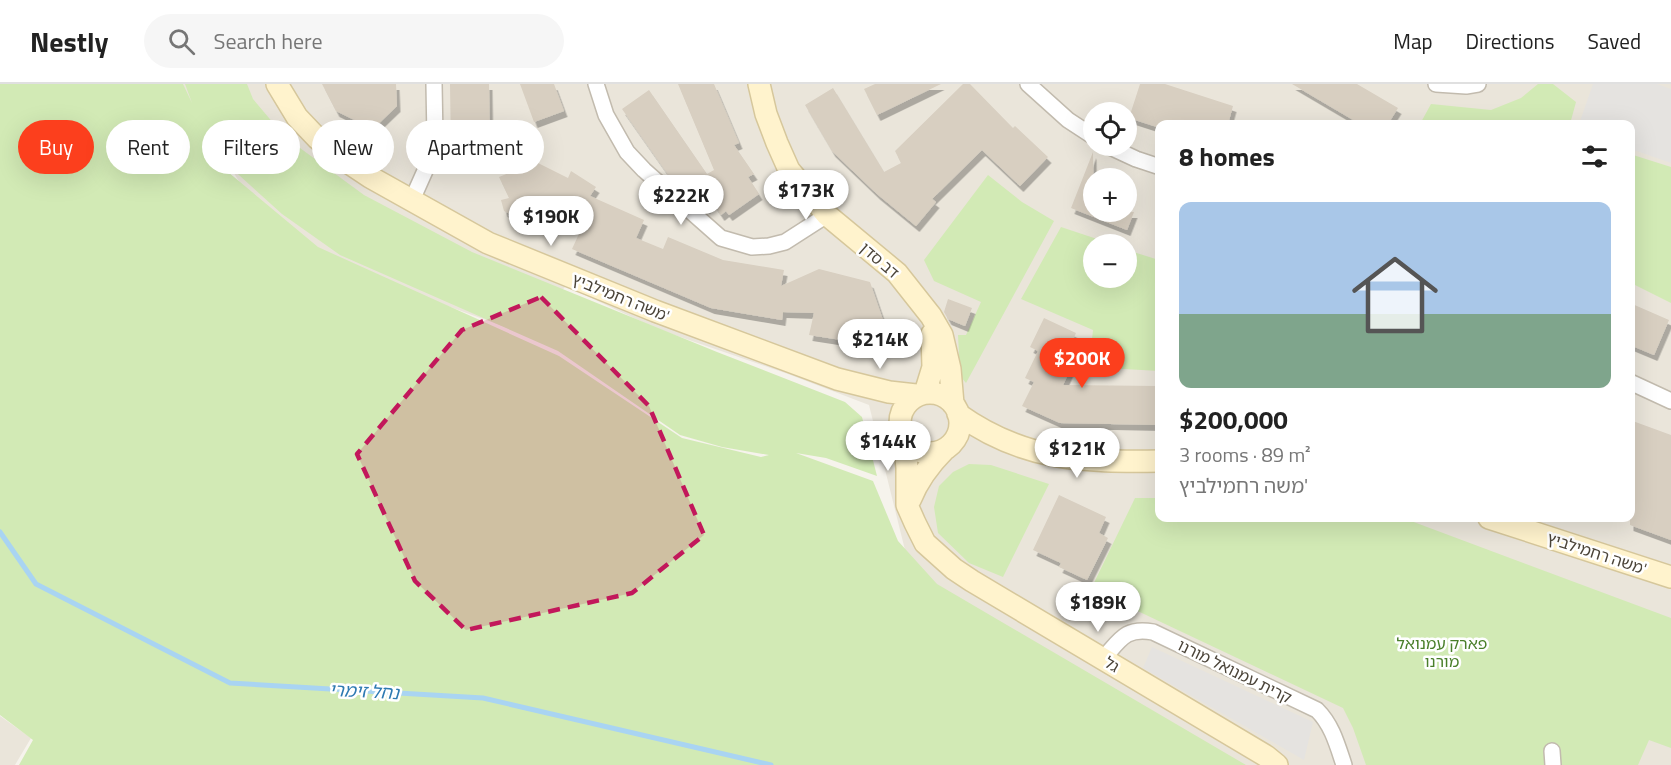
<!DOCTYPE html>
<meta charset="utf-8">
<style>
body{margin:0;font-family:"Titillium Web","Noto Sans Hebrew",sans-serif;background:#f6f6f6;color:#222;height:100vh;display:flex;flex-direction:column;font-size:22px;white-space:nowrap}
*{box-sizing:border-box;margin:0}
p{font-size:20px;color:#767676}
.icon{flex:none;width:33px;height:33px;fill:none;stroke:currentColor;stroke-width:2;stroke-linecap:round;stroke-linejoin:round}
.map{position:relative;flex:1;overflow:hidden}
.panel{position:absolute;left:1155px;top:36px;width:480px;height:402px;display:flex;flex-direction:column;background:#fff;border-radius:12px;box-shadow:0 6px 24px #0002}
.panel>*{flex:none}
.banner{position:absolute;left:18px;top:36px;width:570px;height:54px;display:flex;gap:12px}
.buttons{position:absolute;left:1083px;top:18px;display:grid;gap:12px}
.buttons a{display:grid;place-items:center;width:54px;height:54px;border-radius:50%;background:#fff;box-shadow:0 6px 24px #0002;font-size:30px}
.price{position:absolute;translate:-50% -51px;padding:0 14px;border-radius:21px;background:#fff;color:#222;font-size:20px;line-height:39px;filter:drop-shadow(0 2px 3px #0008)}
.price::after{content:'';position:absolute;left:50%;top:36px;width:18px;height:14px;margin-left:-9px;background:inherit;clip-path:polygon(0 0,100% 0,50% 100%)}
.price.current{background:#fc3f1d;color:#fff}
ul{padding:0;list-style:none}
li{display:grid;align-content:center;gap:12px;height:318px;padding:0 24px}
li+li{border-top:2px solid #e0e0e0}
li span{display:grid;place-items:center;height:186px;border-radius:12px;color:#555}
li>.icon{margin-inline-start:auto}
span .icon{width:108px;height:108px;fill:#fffc;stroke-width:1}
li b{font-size:26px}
h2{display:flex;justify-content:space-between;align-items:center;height:72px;padding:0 24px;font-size:26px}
.chip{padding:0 21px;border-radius:27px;background:#fff;box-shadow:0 6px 24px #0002;font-size:21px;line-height:54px}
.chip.current{background:#fc3f1d;color:#fff}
header{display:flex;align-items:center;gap:36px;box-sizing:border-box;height:84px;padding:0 30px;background:#fff;border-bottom:2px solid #e0e0e0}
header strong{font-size:28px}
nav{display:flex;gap:33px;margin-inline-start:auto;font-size:21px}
.search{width:420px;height:54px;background:#f6f6f6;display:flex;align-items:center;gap:15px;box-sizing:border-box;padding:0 21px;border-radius:33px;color:#767676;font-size:22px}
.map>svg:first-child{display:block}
.residential{fill:#eae5da;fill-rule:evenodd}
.green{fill:#d2eab5;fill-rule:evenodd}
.parking{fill:#e5e3e0}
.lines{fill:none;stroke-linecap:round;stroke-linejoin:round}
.stream{stroke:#a9d4f2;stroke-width:5}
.building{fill:#d8cfc1;filter:url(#shadow)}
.street-casing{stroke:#c2bbae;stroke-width:18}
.secondary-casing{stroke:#d6c79b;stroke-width:24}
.street{stroke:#fff;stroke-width:15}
.secondary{stroke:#fff3cd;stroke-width:21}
.marked{fill:#c2185b;fill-opacity:0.2;stroke:#c2185b;stroke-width:4.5;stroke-dasharray:12 8;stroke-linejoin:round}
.labels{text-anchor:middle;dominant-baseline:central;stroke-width:5;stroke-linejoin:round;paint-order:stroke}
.street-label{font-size:16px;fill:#4b4439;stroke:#fff}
.park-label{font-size:16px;fill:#4a7f2a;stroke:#fff}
.water-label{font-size:18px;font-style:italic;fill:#2e7ab2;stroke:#fff}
</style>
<header>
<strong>Nestly</strong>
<div class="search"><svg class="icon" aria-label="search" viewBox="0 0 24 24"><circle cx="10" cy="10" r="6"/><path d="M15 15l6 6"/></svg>Search here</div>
<nav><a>Map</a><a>Directions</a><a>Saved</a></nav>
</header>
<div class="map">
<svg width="1671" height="681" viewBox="0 0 1671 681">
<defs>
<filter id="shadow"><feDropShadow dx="3.5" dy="6" stdDeviation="0" flood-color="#0004"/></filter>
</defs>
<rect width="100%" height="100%" fill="#f6f3ec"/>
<!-- residential -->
<path class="residential" d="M180,0h1491v681h-431l-304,-178 -31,-37 -36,-145 -81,-31 -131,-45 -91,-43 -44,47 -193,-70 -86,-75zM1094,28h32v34h-32zM1160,40h470v394h-470zM1094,94h32v34h-32zM1094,160h32v34h-32z
M0,632l31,22 -16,27h-15z"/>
<!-- green -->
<path class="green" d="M0,0h183l9,19 -7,-19h62l6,15 32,38 79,58 108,57 245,100 128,50 17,15 15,59 -51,-18 -30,-5 77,28 25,60 39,43 309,181h-1227l14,-25 -33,-25zM213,60l16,22 53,48 58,41 218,96 122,84 42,12 47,8 -8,2 -79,-19 -123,-82 -241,-109 -90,-75z
M1538,0h15l23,18 -6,22h-150l11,-20 60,6 30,-12z
M1630,70l41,13v136l-40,-20z
M988,91l34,27 32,19 -88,162 -6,-7 -2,-41h8l15,-33 -47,-21 -10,-21z
M1061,143l51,17h-18v34h32l1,-28 32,10v111l-70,-4 4,-37 -72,-31z
M969,380l22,1 58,19 -46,93 -34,-14 -31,-30 -4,-26 5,-21 14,-14z
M1135,414h24l1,20h243l268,100v130l-22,-8 -11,25h-272l-13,-37 -10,-20 -252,-119z"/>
<!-- parking -->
<path class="parking" d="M1593,0h64l14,5v74l-40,-14 -1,-25h-51z
M1152,563l161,75 -9,38 -161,-92z"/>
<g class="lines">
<!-- stream -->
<path class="stream" d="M0,448l36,52 194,99 253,15 288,67"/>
</g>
<!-- building -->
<path class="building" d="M322,0h74l1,22 -24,23 -37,-18z
M450,0h39l1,66h-39z
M520,0h34l10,27 -30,11z
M678,0h36l25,59 -5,2 20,29 -6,3 11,17 -30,21 -3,-4 -5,4 -8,-12 -7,5 -22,-32 -10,7 -52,-74 27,-19 58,84 7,-4z
M875,0h66l-64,31 -13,-26z
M963,0h7l43,44 2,-2 33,31 -28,29 -38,-36 -50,49 4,3 -20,24 -39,-32 -45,-43 -27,-46 28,-17 51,84 17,-9 -6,-12z
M1140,0h25l68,22 -5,18h-68v4l-31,-10z
M1292,0h65l41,24 -10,16h-28z
M1093,68l1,60h40l-7,18 -56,-22z
M536,78l32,16 3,-7 25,16 -6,9 54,24 -8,18 27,11 5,-12 55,23 61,10 -3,16 38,-17 51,13 13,38 -29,22 -45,-7 5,-22 -31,-1 -1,8 -71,-12 -139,-59 11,-24 -33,-16 -10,20 -36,-18 -3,-11 8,-2 -10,-21z
M948,215l24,9 -7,18 -17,-7 -4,-7z
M1630,219l39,17 -15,35 -24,-10z
M1044,234l32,15 -13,29 9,4 -9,19 97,1v39l-100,-2 -38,-17 12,-24 -9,-4 13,-27 -8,-4z
M1630,336l41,15v105l-41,-15z
M1059,411l47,22 -7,16 9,5 -21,42 -28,-13 2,-4 -28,-13z"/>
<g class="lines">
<!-- street casing -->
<g class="street-casing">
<path id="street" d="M596,0l10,31 21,37 17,18 77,68 31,9 17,-1 16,-4 42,-27
M1028,0l40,36 26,17
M1436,0l30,2 12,-2
M1108,62l28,13 24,8
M412,116l20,-45 3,-16 -1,-55
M1630,298l41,19
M1103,575c17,-19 22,-32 50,-27l164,78c15,15 20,34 27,55
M1552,667l1,14"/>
</g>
<!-- secondary casing -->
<g class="secondary-casing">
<path id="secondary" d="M277,0l20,33 20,21 20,17 33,22 118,66 167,68 182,68 52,13 27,3
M759,0l7,30 11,29 12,27 38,45 70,58 34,43 11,19 8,34 3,35
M925,309l8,-26 -1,-33
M900 339a30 30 0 1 1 60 0a30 30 0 1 1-60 0Z
M958,330c66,47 124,48 202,47
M904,354l3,30v37l8,18 10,20 29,26 18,12 294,175 11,9
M910,416c8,-20 20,-36 35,-51
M1489,434l182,59"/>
</g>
<!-- street -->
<use href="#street" class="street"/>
<!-- secondary -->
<use href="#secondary" class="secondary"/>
</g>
<!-- marked area -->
<path class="marked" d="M541,213l108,109 55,129 -72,58 -166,37 -51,-49 -58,-127 105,-124z"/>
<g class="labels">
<!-- street labels -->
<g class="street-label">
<text transform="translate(880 176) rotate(41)">דב סדן</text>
<text transform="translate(621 213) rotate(22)">משה רחמילביץ'</text>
<text transform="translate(1597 469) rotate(18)">משה רחמילביץ'</text>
<text transform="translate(1112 580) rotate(31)">גל</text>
<text transform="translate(1235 587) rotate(26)">קרית עמנואל מורנו</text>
</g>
<!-- park labels -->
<g class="park-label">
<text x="1442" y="559">פארק עמנואל<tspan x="1442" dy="18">מורנו</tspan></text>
</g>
<!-- water labels -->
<g class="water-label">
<text transform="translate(364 607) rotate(3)">נחל זימרי</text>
</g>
</g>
</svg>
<div class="buttons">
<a><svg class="icon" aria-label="locate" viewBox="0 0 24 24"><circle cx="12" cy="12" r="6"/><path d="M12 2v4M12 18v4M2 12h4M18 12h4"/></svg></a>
<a>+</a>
<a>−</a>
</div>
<b class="price" style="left:806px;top:137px">$173K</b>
<b class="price" style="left:681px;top:142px">$222K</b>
<b class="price" style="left:551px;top:163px">$190K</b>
<b class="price" style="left:880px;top:286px">$214K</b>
<b class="price current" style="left:1082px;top:305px">$200K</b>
<b class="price" style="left:888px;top:388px">$144K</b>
<b class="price" style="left:1077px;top:395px">$121K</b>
<b class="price" style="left:1098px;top:549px">$189K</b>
<div class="banner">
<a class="chip current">Buy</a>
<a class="chip">Rent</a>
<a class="chip">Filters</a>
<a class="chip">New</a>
<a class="chip">Apartment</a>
</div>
<section class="panel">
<h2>8 homes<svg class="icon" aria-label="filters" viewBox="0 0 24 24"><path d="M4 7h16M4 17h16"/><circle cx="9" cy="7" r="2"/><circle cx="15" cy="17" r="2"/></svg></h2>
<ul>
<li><span style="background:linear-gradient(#a9c7e8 60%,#7fa58c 0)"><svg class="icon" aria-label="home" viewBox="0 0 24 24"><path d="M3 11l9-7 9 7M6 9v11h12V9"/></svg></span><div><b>$200,000</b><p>3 rooms · 89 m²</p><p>משה רחמילביץ'</p></div></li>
</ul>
</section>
</div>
